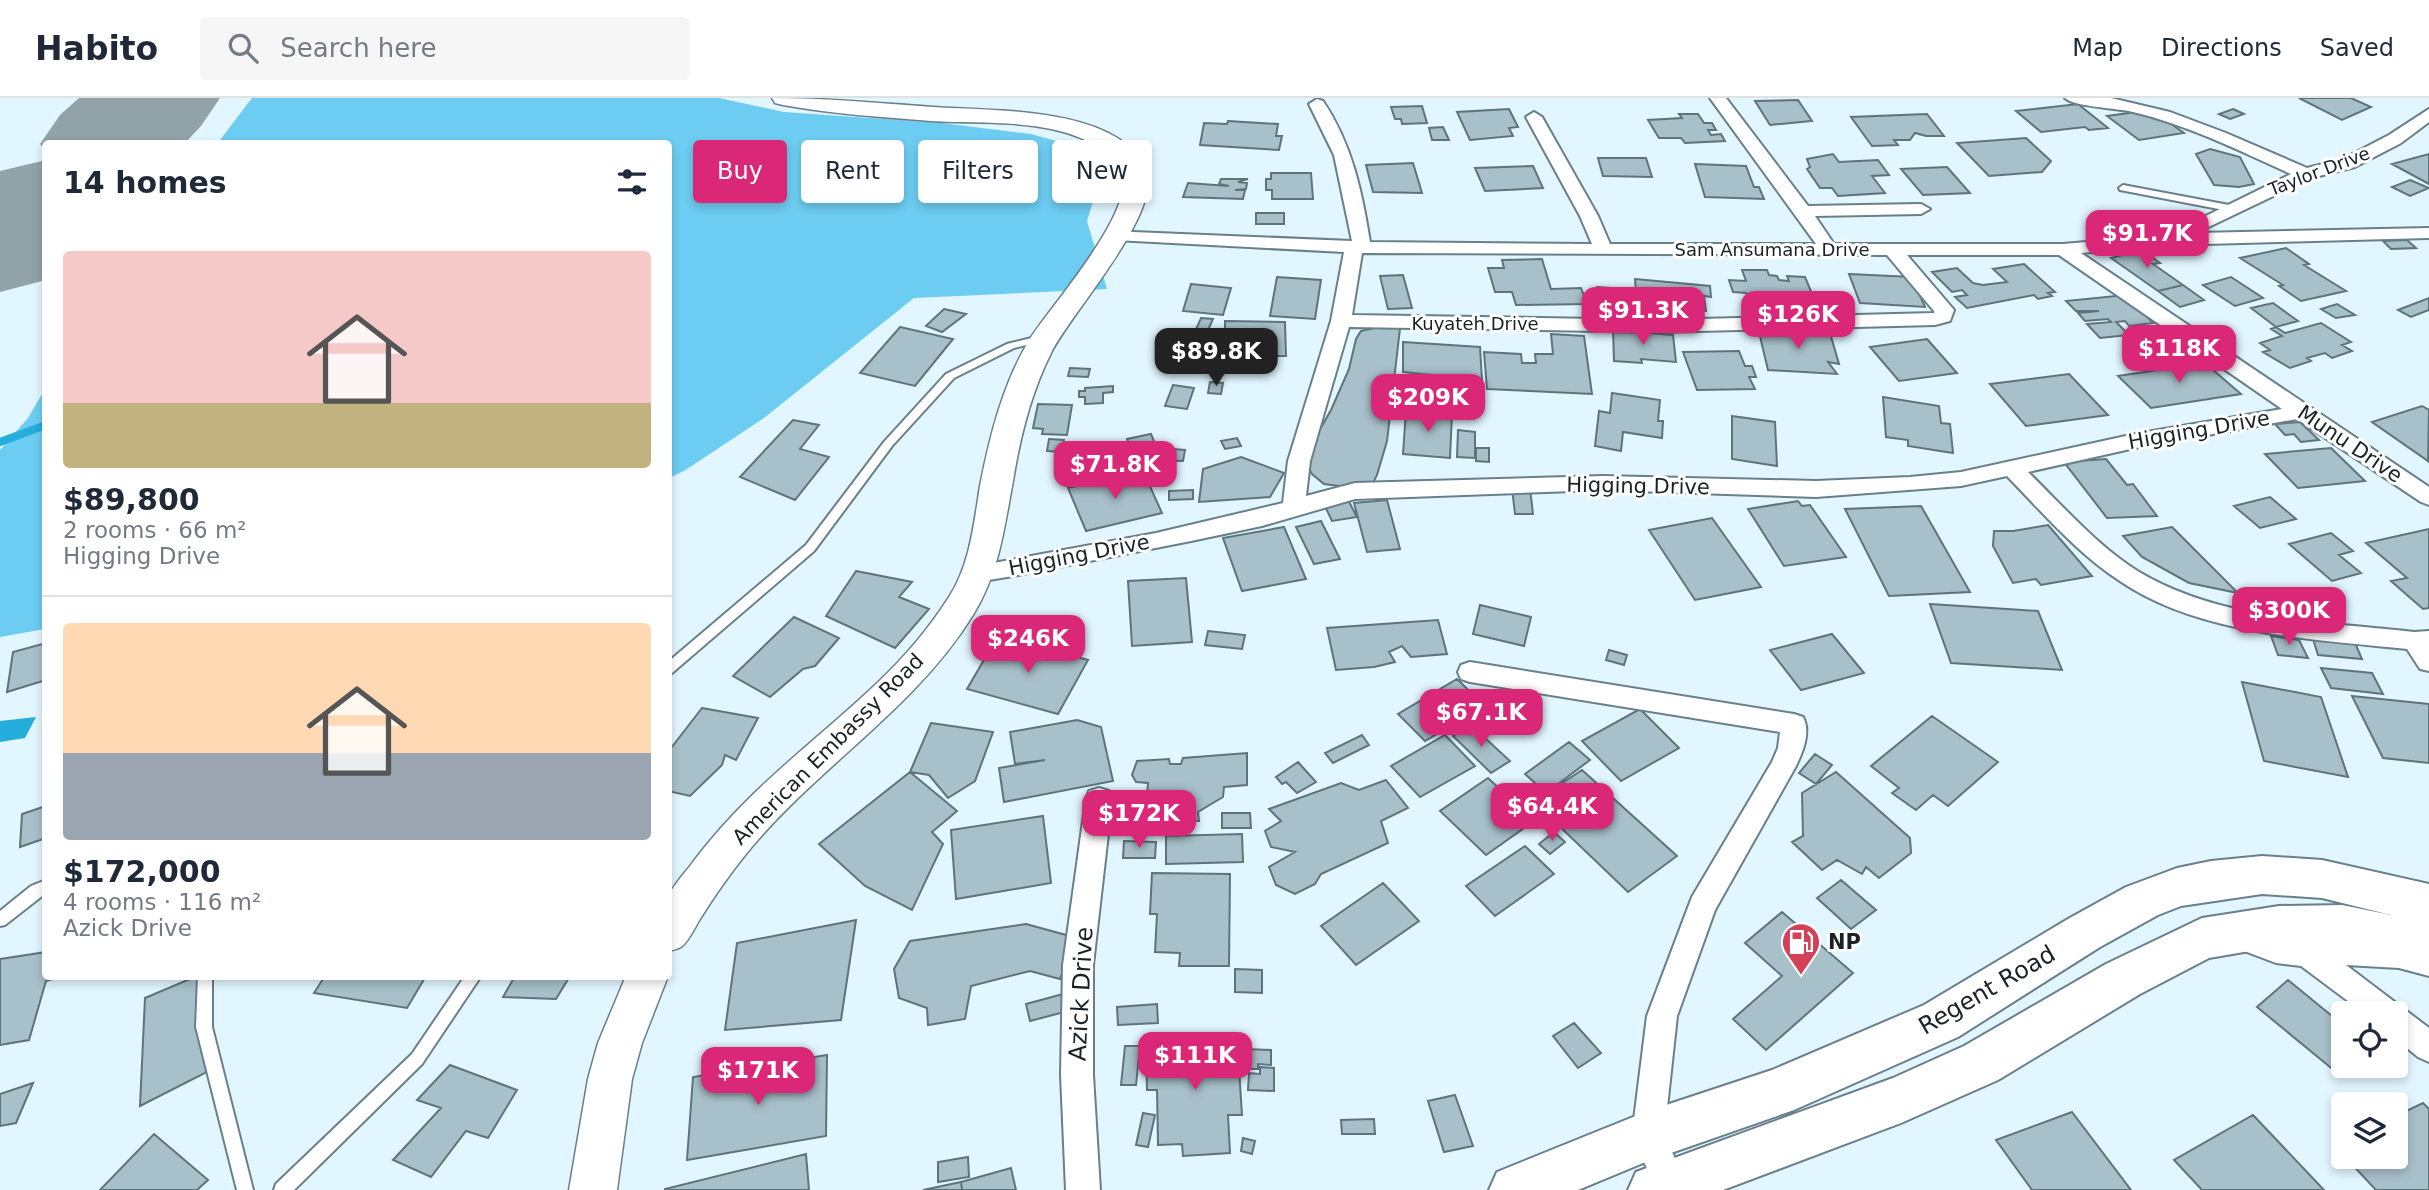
<!DOCTYPE html>
<meta charset="utf-8">
<style>
body{margin:0;font-family:"DejaVu Sans",sans-serif;background:#f6f6f7;color:#1f2937;height:100vh;display:flex;flex-direction:column;font-size:26px;white-space:nowrap}
*{box-sizing:border-box;margin:0}
p{font-size:23px;color:#747a83}
.icon{flex:none;width:38px;height:38px;fill:none;stroke:currentColor;stroke-width:2;stroke-linecap:round;stroke-linejoin:round}
.map{position:relative;flex:1;overflow:hidden}
.panel{position:absolute;left:42px;top:42px;width:630px;height:840px;display:flex;flex-direction:column;background:#fff;border-radius:7px;box-shadow:0 4px 10px #0003}
.panel>*{flex:none}
.top-card{position:absolute;left:693px;top:42px;width:665px;height:63px;display:flex;gap:14px}
.controls{position:absolute;left:2331px;top:903px;display:grid;gap:14px}
.controls a{display:grid;place-items:center;width:77px;height:77px;border-radius:7px;background:#fff;box-shadow:0 4px 10px #0003;font-size:35px}
.price{position:absolute;translate:-50% -60px;padding:0 16px;border-radius:14px;background:#db2777;color:#fff;font-size:23px;line-height:46px;filter:drop-shadow(0 2px 4px #0008)}
.price::after{content:'';position:absolute;left:50%;top:42px;width:21px;height:16px;margin-left:-10px;background:inherit;clip-path:polygon(0 0,100% 0,50% 100%)}
.price.current{background:#222;color:#fff}
ul{padding:0;list-style:none}
li{display:grid;align-content:center;gap:14px;height:371px;padding:0 21px}
li+li{border-top:2px solid #e0e1e3}
li span{display:grid;place-items:center;height:217px;border-radius:7px;color:#555}
li>.icon{margin-inline-start:auto}
span .icon{width:126px;height:126px;fill:#fffc;stroke-width:1}
li b{font-size:30px}
h2{display:flex;justify-content:space-between;align-items:center;height:84px;padding:0 21px;font-size:30px}
.pill{padding:0 24px;border-radius:7px;background:#fff;box-shadow:0 4px 10px #0003;font-size:24px;line-height:63px}
.pill.current{background:#db2777;color:#fff}
header{display:flex;align-items:center;gap:42px;box-sizing:border-box;height:98px;padding:0 35px;background:#fff;border-bottom:2px solid #e0e1e3}
header strong{font-size:33px}
nav{display:flex;gap:38px;margin-inline-start:auto;font-size:24px}
.search{width:490px;height:63px;background:#f6f6f7;display:flex;align-items:center;gap:18px;box-sizing:border-box;padding:0 24px;border-radius:7px;color:#747a83;font-size:26px}
.map>svg:first-child{display:block}
.green{fill:#6dccf1}
.water{fill:#23aedb}
.lines{fill:none;stroke-linecap:round;stroke-linejoin:round}
.stream{stroke:#23aedb;stroke-width:8}
.runway{fill:#92a2a9;fill-rule:evenodd}
.building{fill:#a8c0ca;stroke:#5e747d;stroke-width:2}
.lane-casing{stroke:#697f89;stroke-width:4}
.street-casing{stroke:#697f89;stroke-width:4}
.secondary-casing{stroke:#697f89;stroke-width:3}
.primary-casing{stroke:#697f89;stroke-width:4}
.lane{fill:#fff;fill-rule:evenodd}
.street{fill:#fff;fill-rule:evenodd}
.secondary{fill:#fff;fill-rule:evenodd}
.primary{fill:#fff;fill-rule:evenodd}
.labels{text-anchor:middle;dominant-baseline:central;stroke-width:6;stroke-linejoin:round;paint-order:stroke}
.far-street-label{font-size:18px;fill:#192226;stroke:#fff}
.street-label{font-size:21px;fill:#192226;stroke:#fff}
.poi-label{font-size:21px;font-weight:bold;fill:#192226;stroke:#fff;text-anchor:start}
.near-street-label{font-size:24px;fill:#192226;stroke:#fff}
</style>
<header>
<strong>Habito</strong>
<div class="search"><svg class="icon" aria-label="search" viewBox="0 0 24 24"><circle cx="10" cy="10" r="6"/><path d="M15 15l6 6"/></svg>Search here</div>
<nav><a>Map</a><a>Directions</a><a>Saved</a></nav>
</header>
<div class="map">
<svg width="2429" height="1092" viewBox="0 0 2429 1092">
<rect width="100%" height="100%" fill="#e2f6ff"/>
<!-- green -->
<path class="green" d="M252,0h467l65,14 158,11 89,11 58,16 10,32 -12,39 20,68 -193,9 -150,120 -80,53 -15,7 -1,-334h-451z
M45,291v240l-45,8v-187l28,-32z"/>
<!-- water -->
<path class="water" d="M36,619l-11,21 -25,4v-21z"/>
<g class="lines">
<!-- stream -->
<path class="stream" d="M0,344l46,-17"/>
<!-- runway -->
<path class="runway" d="M79,0h141l-19,28 -17,18h-138v8l-6,-8 20,-29z
M46,62v120l-46,12v-121z"/>
</g>
<!-- building -->
<path class="building" d="M2299,0h52l20,9 -29,13z
M1798,2l14,21 -42,4 -15,-24z
M2078,6l30,24 -19,2 -4,-3 -44,5 -25,-21z
M1422,8l5,17 -25,1 -1,-5h-6l-4,-12z
M1509,11l9,18 -9,1 4,8 -43,4 -13,-28z
M2233,11l11,5 -14,5 -11,-5z
M2151,12l33,23 -45,7 -32,-24z
M1679,16h19l6,9h8l4,7h-8l3,5 10,-1 4,7 -40,2 -4,-5h-22l-11,-18 34,-2z
M1927,16l17,22h-18l-11,-3 -5,7h-16l4,5 -26,1 -21,-29z
M1228,23l50,3 -2,12h6l-3,14 -79,-5 4,-22 23,1z
M1443,29l6,13h-17l-3,-12z
M2026,40l25,23 -9,11 -53,4 -32,-33z
M2210,51l30,8 14,27 -15,3 -25,-2 -18,-31z
M1833,56l6,8 39,-2 11,15 -17,1 13,17 -47,3 -6,-8h-12l-13,-19 3,-2 -3,-8z
M2429,56v30l-37,-20z
M1598,60h48l6,19 -49,-1z
M1413,65l9,30 -49,-1 -7,-27z
M1695,66l51,2 8,21h5l5,12 -59,-2z
M1533,68l10,22 -58,3 -10,-23z
M1947,69l23,26 -47,2 -22,-26z
M1271,75h40l2,26h-41v-9h-6v-11h5z
M1221,81h27l-10,3 9,1 -1,6 -11,1h10l-2,9 -60,-2 5,-14 41,3 -10,-2z
M2410,82l19,8 -19,8 -18,-9z
M1256,115h28v11h-28z
M2407,142l9,8 -25,1 -8,-8z
M2286,150l23,16 -5,1 42,26 -45,10 -22,-15 4,-1 -43,-27z
M2142,152l18,13 -7,1 30,21 -25,6 -47,-33z
M1542,161l9,30 30,-1 6,16 -71,1 -4,-13h-17l-7,-24h16l-2,-8z
M2024,166l31,28 -7,1 4,3 -14,3 -4,-4 -67,13 -12,-11 12,-2 -5,-5 -10,2 -20,-20 25,-4 16,15 10,2 24,-3 -14,-13z
M1742,172h25l2,5 8,1 2,4 10,1 -2,-5 18,1 8,19h7l4,9 -34,3 -3,-5 -38,-1 -3,-9 -13,-1 -4,-12 17,1z
M1849,176l63,3 13,30 -65,-4z
M1403,177l9,33 -24,1 -8,-33z
M1277,179l44,3 -6,39 -45,-3z
M2231,179l32,21 -28,8 -32,-21z
M1635,181l75,7 1,11 -7,-1 2,15 -69,-6z
M1191,186l40,4 -8,27 -40,-4z
M2183,187l21,15 -24,7 -22,-16z
M1597,189l28,2 -1,13 -27,-4z
M2126,197l27,28 -24,3 -4,-5 -9,1 13,13 -29,3 -13,-14 24,-2 -3,-3 -23,2 -7,-8 21,-2h-23l-10,-10z
M2429,200v12l-18,7 -13,-7z
M2273,205l25,18 -22,6 -25,-19z
M2337,206l18,11 -19,3 -15,-9z
M944,211l22,5 -24,18 -16,-6z
M1201,220l12,1 -8,18 -12,-1z
M1225,223l60,1 1,34h-61z
M2321,225l30,19 -9,3 10,6 -20,7 -7,-5 -18,5 4,3 -21,7 -27,-16 7,-2 -10,-7 22,-7 -11,-7 5,-2 9,6z
M1392,226l8,5 -1,8 -12,104 -10,34 -4,8 -19,5 -30,-4 -12,-10 -9,-15 28,-49 18,-41 7,-30 5,-8z
M900,229l53,12 -38,47 -55,-13z
M1758,230l72,5 9,31 -11,-2 9,12 -69,-4z
M1613,232l60,5 3,27 -35,-3 1,4 -28,-2z
M1551,236l33,2 8,58 -105,-5 -3,-37 37,2 1,9h14l-1,-9h18z
M1927,241l30,34 -58,8 -29,-34z
M1403,244l77,5 2,33 -79,-8z
M1739,253l6,15h7l4,11h-7l6,12 -58,1 -14,-38z
M2205,265l36,31 -90,14 -33,-32z
M1070,270l20,1 -2,8 -20,-1z
M2069,276l39,41 -82,11 -36,-42z
M1210,284l13,1 -2,11 -13,-1z
M1173,287l21,3 -7,21 -22,-3z
M1113,288v6l-10,1v10l-18,1v-7h-6v-6h6v-3z
M1612,295l48,7 -2,21h5l-1,17 -39,-6 -2,19 -26,-5 4,-35 11,2z
M1883,299l56,9 2,17 9,1 3,29 -45,-7v-6l-22,-3z
M1038,306l34,1 -5,30 -25,-1 1,-5 -10,-1z
M2422,308l7,4 -1,51 -56,-39z
M1406,312l46,4 -2,44 -47,-4z
M1732,318l43,6 2,44 -45,-7z
M793,322l26,5 -19,24 29,8 -34,43 -55,-23z
M2300,324l19,18 -18,2 -7,-8 -9,1 -10,-11z
M1458,332l17,2v26l-18,-1z
M1151,336l5,12 -24,5 -5,-12z
M1237,340l4,8 -16,3 -4,-8z
M1049,341l15,1 -2,12 -15,-1z
M1160,350l25,2 -2,11 -25,-1z
M1476,350h13v14l-13,-1z
M2331,350l34,33 -67,7 -33,-34z
M1241,359l43,16 -14,24 -71,5 4,-33z
M2106,361l21,26 6,-1 24,32 -50,2 -43,-56z
M1143,373l19,42 -76,18 -18,-43z
M1512,390h18l3,26h-18z
M1193,392v9l-24,1v-9z
M2270,399l26,22 -36,9 -26,-22z
M1347,400l10,19 -25,4 -9,-19z
M1387,402l13,49 -33,3 -13,-49z
M1798,403l4,5 8,-1 36,52 -62,9 -36,-57z
M1921,408l49,86 -81,4 -44,-87z
M1712,420l49,69 -66,13 -46,-70z
M1321,423l19,38 -26,5 -18,-37z
M2048,427l44,51 -51,9 -5,-6 -23,4 -20,-37 1,-15h19z
M1284,429l22,52 -64,12 -19,-53z
M2172,429l66,66 -49,-10 -47,-26 -19,-21z
M2429,431v79l-6,1 -32,-28 16,-3 -41,-35z
M2331,435l22,18 -14,4 22,18 -29,8 -43,-37z
M856,473l56,11 -13,15 30,12 -34,39 -69,-32z
M1186,480l6,64 -60,4 -4,-65z
M1930,506l108,7 24,59 -111,-7z
M1480,507l51,12 -7,29 -51,-12z
M794,519l45,21 -24,28 -12,3 -33,28 -37,-21z
M1438,522l9,34 -36,3 -9,-11 -13,6 6,10 -21,5 -38,3 -9,-42z
M1208,533l37,4 -3,14 -37,-4z
M1832,536l32,39 -63,17 -31,-40z
M998,538l90,24 -30,54 -91,-25z
M2271,538l28,4 9,18 -30,-3z
M2313,541l42,4 7,16 -44,-4z
M46,545v37l-39,12 6,-40z
M1609,552l18,5 -3,10 -18,-5z
M2321,570l51,5 11,21 -52,-6z
M1457,581l28,27 -60,35 -27,-27z
M2242,584l79,15 27,80 -84,-16z
M2352,598l77,8v59l-46,-5z
M702,610l56,10 -22,42 -11,-5 -3,10 -32,31 -22,-5v-39z
M1526,610l9,8 -15,10 -10,-8z
M1640,611l39,39 -58,33 -39,-40z
M1932,618l66,46 -50,44 -15,-11 -17,15 -24,-17 7,-5 -28,-22z
M1077,622l24,7 12,54 -109,21 -5,-34 46,-8 -30,4 -5,-32z
M931,625l62,9 -18,49 -27,17 -19,-23 -19,-3z
M1471,627l39,36 -19,12 -38,-37z
M1362,637l7,10 -36,18 -8,-10z
M1445,637l30,31 -55,31 -29,-31z
M1569,644l21,18 -44,33 -21,-19z
M1247,655v32l-23,2 -1,10 -25,15 1,9h-9l-1,9 -45,2 4,-49 -12,-1 -4,-7 5,-14 32,-2 1,5h11l2,-6z
M1815,656l17,11 -16,19 -17,-11z
M1298,664l18,20 -19,11 -11,-11 -4,2 -6,-7z
M1582,672l95,86 -49,36 -94,-90z
M910,674l47,39 -25,21 11,12 -31,66 -47,-24 -46,-42z
M1836,674l74,66 1,15 -32,25 -13,-11 -4,7 -25,-14 -15,10 -30,-28 11,-6 -1,-43z
M1488,680l46,43 -48,34 -46,-44z
M1386,682l22,28 -27,13 7,22 -67,31 -6,10 -20,10 -19,-9 -7,-18 26,-15 -24,-5 -6,-16 16,-10 -12,-12 72,-26 18,7z
M46,708v32l-26,9 2,-33z
M1222,715h28l1,15h-29z
M1043,718l8,67 -95,16 -5,-69z
M1554,734l11,10 -15,12 -11,-10z
M1242,736l1,28 -77,2v-28z
M1124,743l32,1 -1,16h-32z
M1525,748l29,28 -59,42 -29,-30z
M1152,775l78,1 -1,92h-50l1,-13 -25,-1 2,-38h-7z
M1841,782l35,30 -25,19 -34,-31z
M1383,785l36,38 -63,44 -35,-39z
M1782,814l71,61 -87,77 -33,-31 49,-43 -37,-33z
M856,822l-15,100 -116,10 12,-87z
M1026,826l51,14 -17,41 -30,-8 -59,15 -6,33 -37,6 -1,-17 -28,-10 -5,-29 16,-28z
M46,854v24h16l-16,5 -17,59 -29,5v-86z
M1235,871l27,1v23l-27,-1z
M197,878l10,96 -67,34 5,-108z
M325,878h101l-19,32 -93,-15z
M515,878h55l-14,23 -53,-2z
M2288,882l55,45v40l-7,7 -79,-65z
M1063,896l5,17 -38,10 -4,-17z
M1157,906l1,19 -40,2 -1,-18z
M1574,925l27,30 -23,15 -25,-32z
M1237,939l5,78h-14l2,38 -47,3 -1,-12 -24,1 -1,-55h-10l-1,-49z
M1125,948h15l-4,39h-15z
M1243,951l28,1v15l-13,-1v5h-16z
M827,957l-1,81 -139,24 6,-83z
M450,967l67,25 -29,48 -22,-7 -35,46 -38,-17 48,-52 -24,-8z
M1260,969l14,1v23l-26,-1 1,-17 11,1z
M33,985l-17,40 -16,3v-32z
M1455,997l18,51 -29,6 -16,-51z
M2423,1005l6,6v81h-53l-31,-33h51v-41z
M2072,1014l59,78h-99l-36,-50z
M1143,1015l12,2 -7,32 -12,-2z
M2253,1017l71,75h-122l-28,-30z
M1374,1021l1,15h-33l-1,-14z
M154,1036l54,46 -11,10h-97z
M1243,1040l12,3 -3,13 -11,-3z
M806,1056l3,36h-144v-1z
M968,1059l1,20 -31,5v-20z
M1011,1070l5,22h-54l-1,-8z
M961,1084l1,8h-39z"/>
<g class="lines">
<!-- lane casing -->
<g class="lane-casing">
<path id="lane" d="M2123,87l106,20 4,3 -4,3 -109,-21 -1,-2z
M1044,237l5,3 -2,2 -33,8 -60,30 -62,68 -78,105 -142,122 -4,2v-13l138,-117 78,-103 62,-68 61,-30z
M46,782v13l-41,32 -5,1v-15l31,-25z
M198,878h14v51l41,163h-16l-41,-163z
M465,878h16l-59,88 -128,126h-20l2,-6 136,-130z"/>
</g>
<!-- street casing -->
<g class="street-casing">
<path id="street" d="M1710,0h16l82,108 113,-2 9,5 -9,5 -106,2 19,28h229l104,-9 124,-61c-51,-23 -103,-49 -158,-62 -15,-4 -59,-5 -68,-14h46l59,14 56,21 81,35 36,-9 46,-24 40,-26v13l-28,21 -46,24 -44,11 -115,55 233,-5v10l-261,7 -87,8 348,234v18l-8,-3 -124,-83 -162,29 -107,24c35,34 69,74 111,100 81,48 184,50 275,60l15,-1v40l-9,-2 -13,-20c-93,-10 -208,-14 -287,-68 -43,-28 -77,-68 -113,-105l-46,10 -145,11 -213,-7 -248,9 -93,27 -71,15 -178,35 -36,6 -8,-2 -4,-6 4,-6 8,-2 179,-33 127,-30 5,-42 43,-140 13,-69 -229,-12 -6,-1 -3,-4 3,-4 243,10 -18,-86 -25,-51 8,-5 6,2c29,43 39,91 47,141l222,2 -12,-28 -54,-99 8,-5 8,5 56,99 12,28h206zM1362,155l525,2 47,56v2l-276,7 -306,-5zM1907,157h152l223,154 -147,25 -174,38 -51,5 -94,4 -213,-5 -248,7 -49,13 4,-35 39,-134 309,5 277,-7 15,-4 4,-11z
M1470,564l324,52 9,3c8,15 0,34 -7,49l-81,144 -38,106 -13,119 23,49 -2,6h-28l-25,-54 15,-120 45,-119 80,-135 6,-14 2,-16 -310,-50 -9,-3 -3,-7 3,-7z
M1099,690l10,3 3,8 -19,166v110l7,115h-34l-5,-115 2,-110 23,-166 3,-8z
M2241,826l35,13 31,3 51,-2 41,4 30,8v26l-30,-8 -53,-3 83,63v34l-11,-5 -22,-18v-26h-32l-63,-47 -25,-3 -45,-17 -5,-9 5,-9z"/>
</g>
<!-- secondary casing -->
<g class="secondary-casing">
<path id="secondary" d="M772,0c54,0 107,5 161,9 58,4 180,-1 212,59 22,43 -74,146 -94,187 -20,40 -31,84 -38,128 -9,48 -14,92 -40,134 -60,97 -161,155 -231,244 -15,19 -29,39 -42,60 -5,8 -11,22 -19,28 -4,2 -8,3 -13,4 0,-16 -2,-35 0,-52 3,-12 18,-27 25,-37 55,-73 116,-115 181,-176 28,-26 54,-56 75,-89 21,-32 25,-74 31,-111 10,-51 23,-103 50,-147 19,-32 121,-142 87,-177 -46,-47 -127,-37 -186,-41 -49,-4 -99,-7 -148,-16l-8,-2z
M626,878h42l-26,67 -10,36 -15,111h-48l19,-111 10,-36z"/>
</g>
<!-- primary casing -->
<g class="primary-casing">
<path id="primary" d="M2262,758l60,4 107,24v80l-87,-19 -63,1 -70,12 -69,36 -142,86 -97,43 -178,67h-95l8,-18 257,-94 71,-32 142,-82 96,-46 77,-12 63,-1 49,10 -69,-17 -60,-4 -81,12 -23,9 -58,32 -142,90 -164,73 -146,51 -70,29h-89l8,-18 151,-61 124,-41 152,-65 144,-86 58,-32 51,-19 34,-7z"/>
</g>
<!-- lane -->
<use href="#lane" class="lane"/>
<!-- street -->
<use href="#street" class="street"/>
<!-- secondary -->
<use href="#secondary" class="secondary"/>
<!-- primary -->
<use href="#primary" class="primary"/>
</g>
<!-- icons -->
<defs>
<g id="fuel-pin" transform="scale(2.0125)"><path d="M0 17L-7.5 6A9.5 9.5 0 1 1 7.5 6Z" fill="#d24158" stroke="#fff"/><path d="M-5.5-6h7V0h2V4h1.3V-2.5L3-4.5l.8-.8L6-3V5H2.5V1h-1V6h-7ZM-4.2-4.7v3.2H.2V-4.7Z" fill="#fff"/></g>
</defs>
<g fill-rule="evenodd">
<use href="#fuel-pin" x="1801" y="844"/>
</g>
<g class="labels">
<!-- far-street labels -->
<g class="far-street-label">
<text transform="translate(2319 73) rotate(-21)">Taylor Drive</text>
<text x="1772" y="151">Sam Ansumana Drive</text>
<text x="1475" y="225">Kuyateh Drive</text>
</g>
<!-- street labels -->
<g class="street-label">
<text transform="translate(2199 332) rotate(-10)">Higging Drive</text>
<text transform="translate(2350 346) rotate(34)">Munu Drive</text>
<text transform="translate(1638 388) rotate(1)">Higging Drive</text>
<text transform="translate(1079 457) rotate(-11)">Higging Drive</text>
<text transform="translate(828 651) rotate(-45)">American Embassy Road</text>
</g>
<!-- poi labels -->
<g class="poi-label">
<text x="1828" y="844">NP</text>
</g>
<!-- near-street labels -->
<g class="near-street-label">
<text transform="translate(1987 892) rotate(-30)">Regent Road</text>
<text transform="translate(1081 896) rotate(-87)">Azick Drive</text>
</g>
</g>
</svg>
<div class="controls">
<a><svg class="icon" aria-label="locate" viewBox="0 0 24 24"><circle cx="12" cy="12" r="6"/><path d="M12 2v4M12 18v4M2 12h4M18 12h4"/></svg></a>
<a><svg class="icon" aria-label="layers" viewBox="0 0 24 24"><path d="M12 4l9 5-9 5-9-5zM3 14l9 5 9-5"/></svg></a>
</div>
<b class="price" style="left:2147px;top:172px">$91.7K</b>
<b class="price" style="left:1643px;top:249px">$91.3K</b>
<b class="price" style="left:1798px;top:253px">$126K</b>
<b class="price" style="left:2179px;top:287px">$118K</b>
<b class="price current" style="left:1216px;top:290px">$89.8K</b>
<b class="price" style="left:1428px;top:336px">$209K</b>
<b class="price" style="left:1115px;top:403px">$71.8K</b>
<b class="price" style="left:2289px;top:549px">$300K</b>
<b class="price" style="left:1028px;top:577px">$246K</b>
<b class="price" style="left:1481px;top:651px">$67.1K</b>
<b class="price" style="left:1552px;top:745px">$64.4K</b>
<b class="price" style="left:1139px;top:752px">$172K</b>
<b class="price" style="left:1195px;top:994px">$111K</b>
<b class="price" style="left:758px;top:1009px">$171K</b>
<div class="top-card">
<a class="pill current">Buy</a>
<a class="pill">Rent</a>
<a class="pill">Filters</a>
<a class="pill">New</a>
</div>
<section class="panel">
<h2>14 homes<svg class="icon" aria-label="filters" viewBox="0 0 24 24"><path d="M4 7h16M4 17h16"/><circle cx="9" cy="7" r="2"/><circle cx="15" cy="17" r="2"/></svg></h2>
<ul>
<li><span style="background:linear-gradient(#f6c9c9 70%,#c2b280 0)"><svg class="icon" aria-label="home" viewBox="0 0 24 24"><path d="M3 11l9-7 9 7M6 9v11h12V9"/></svg></span><div><b>$89,800</b><p>2 rooms · 66 m²</p><p>Higging Drive</p></div></li>
<li><span style="background:linear-gradient(#ffd9b3 60%,#9aa5b1 0)"><svg class="icon" aria-label="home" viewBox="0 0 24 24"><path d="M3 11l9-7 9 7M6 9v11h12V9"/></svg></span><div><b>$172,000</b><p>4 rooms · 116 m²</p><p>Azick Drive</p></div></li>
</ul>
</section>
</div>
